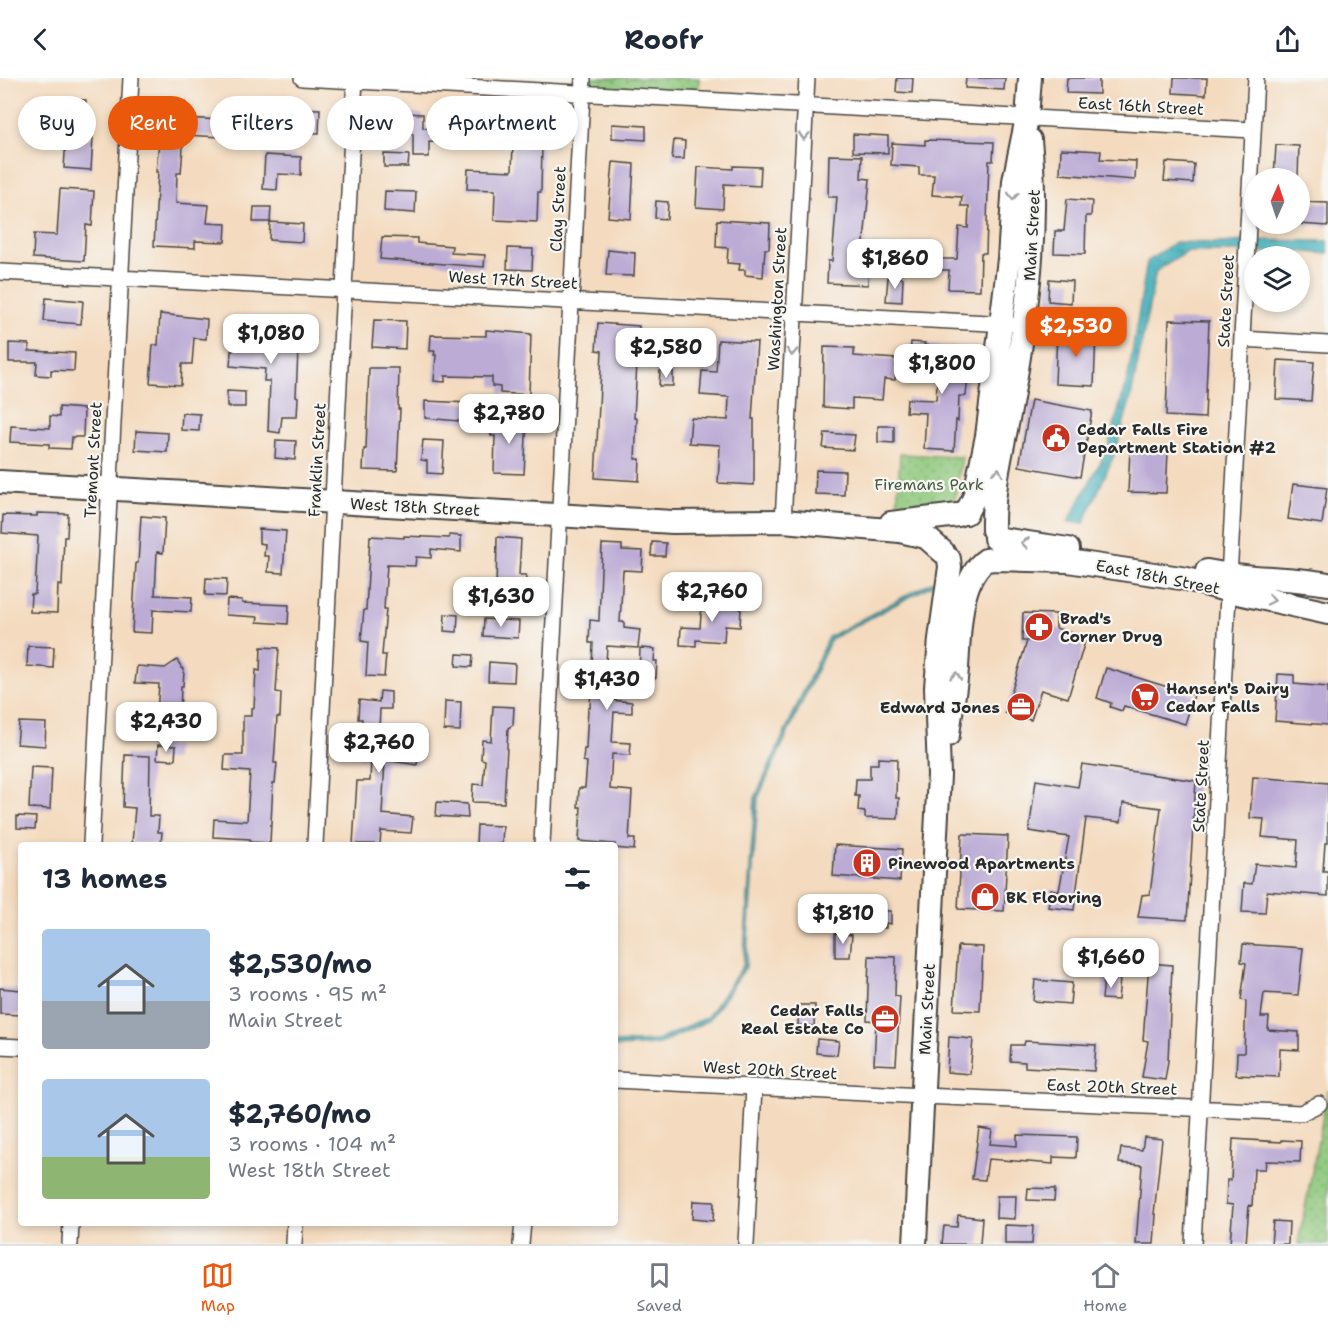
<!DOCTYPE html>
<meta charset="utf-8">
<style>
body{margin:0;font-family:"Shantell Sans",sans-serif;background:#f6f6f7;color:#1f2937;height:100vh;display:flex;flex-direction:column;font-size:22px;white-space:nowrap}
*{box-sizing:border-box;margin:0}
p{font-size:20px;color:#747a83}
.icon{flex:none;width:33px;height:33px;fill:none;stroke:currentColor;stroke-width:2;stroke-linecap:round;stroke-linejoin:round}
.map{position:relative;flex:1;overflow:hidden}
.side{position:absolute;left:18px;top:764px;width:600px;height:384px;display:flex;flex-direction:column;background:#fff;border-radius:6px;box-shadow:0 3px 9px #0003}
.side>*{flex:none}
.top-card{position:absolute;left:18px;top:18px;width:600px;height:54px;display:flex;gap:12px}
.needle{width:39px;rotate:3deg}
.fabs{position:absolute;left:1244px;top:90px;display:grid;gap:12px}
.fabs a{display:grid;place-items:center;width:66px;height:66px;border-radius:50%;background:#fff;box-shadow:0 3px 9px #0003;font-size:30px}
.price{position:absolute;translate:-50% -51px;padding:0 14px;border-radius:12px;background:#fff;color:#222;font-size:20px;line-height:39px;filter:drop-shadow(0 2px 3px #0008)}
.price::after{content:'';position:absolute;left:50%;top:36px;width:18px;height:14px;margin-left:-9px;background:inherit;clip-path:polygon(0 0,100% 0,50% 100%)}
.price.current{background:#ea580c;color:#fff}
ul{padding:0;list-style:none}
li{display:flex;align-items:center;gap:18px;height:150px;padding:0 24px}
li span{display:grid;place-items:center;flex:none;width:168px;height:120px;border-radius:6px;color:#555}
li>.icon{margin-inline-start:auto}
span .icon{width:72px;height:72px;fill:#fffc;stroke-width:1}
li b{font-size:26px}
h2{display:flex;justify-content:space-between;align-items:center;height:72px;padding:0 24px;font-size:26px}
.chip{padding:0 21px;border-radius:27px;background:#fff;box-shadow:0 3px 9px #0003;font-size:21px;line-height:54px}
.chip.current{background:#ea580c;color:#fff}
header{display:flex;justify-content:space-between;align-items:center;height:78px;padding:0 24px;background:#fff;font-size:27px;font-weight:700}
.tab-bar{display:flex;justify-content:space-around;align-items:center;height:84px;border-top:2px solid #e0e1e3;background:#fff;font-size:16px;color:#747a83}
.tab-bar a{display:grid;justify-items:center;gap:3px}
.tab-bar .current{color:#ea580c}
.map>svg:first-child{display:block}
.green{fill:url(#green-dots);stroke:#5c7a54;stroke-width:1.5}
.water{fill:url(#water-ripples);stroke:#346c72;stroke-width:1.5}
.building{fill:#bcacd5}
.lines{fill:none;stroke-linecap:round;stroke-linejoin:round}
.minor-casing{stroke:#494541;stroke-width:18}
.secondary-casing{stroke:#494541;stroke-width:26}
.minor{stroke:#fff;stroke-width:15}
.secondary{stroke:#fff;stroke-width:22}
.oneway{stroke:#a0a0a0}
.labels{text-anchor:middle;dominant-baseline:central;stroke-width:4.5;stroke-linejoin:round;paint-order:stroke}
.street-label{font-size:16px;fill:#2b2b2b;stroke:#f6f6f2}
.poi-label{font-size:16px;font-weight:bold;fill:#2b2b2b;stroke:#f6f6f2;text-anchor:start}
.park-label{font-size:16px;fill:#495a43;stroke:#f6f6f2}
</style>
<header><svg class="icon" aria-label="back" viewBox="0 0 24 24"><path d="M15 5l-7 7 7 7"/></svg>Roofr<svg class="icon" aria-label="share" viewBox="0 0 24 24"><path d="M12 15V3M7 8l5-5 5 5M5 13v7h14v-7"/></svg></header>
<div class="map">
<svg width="1328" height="1166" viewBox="0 0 1328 1166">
<defs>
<pattern id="green-dots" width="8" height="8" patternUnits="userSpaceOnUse" patternTransform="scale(1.5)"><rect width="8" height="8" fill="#8ec87c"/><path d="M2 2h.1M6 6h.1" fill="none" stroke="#74a366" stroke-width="1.8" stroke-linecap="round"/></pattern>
<pattern id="water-ripples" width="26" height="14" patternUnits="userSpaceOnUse" patternTransform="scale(1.5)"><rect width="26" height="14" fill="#3eaeba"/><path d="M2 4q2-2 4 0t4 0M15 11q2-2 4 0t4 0" fill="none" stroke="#348e97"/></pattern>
</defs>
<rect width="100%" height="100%" fill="#f6f6f2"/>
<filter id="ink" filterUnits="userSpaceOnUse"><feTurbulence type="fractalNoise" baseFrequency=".0167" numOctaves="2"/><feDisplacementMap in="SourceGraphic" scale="12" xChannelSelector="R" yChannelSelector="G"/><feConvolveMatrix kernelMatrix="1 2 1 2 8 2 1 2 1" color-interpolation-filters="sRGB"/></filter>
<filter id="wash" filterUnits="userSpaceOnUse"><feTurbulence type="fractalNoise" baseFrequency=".008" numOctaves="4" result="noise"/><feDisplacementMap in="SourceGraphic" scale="24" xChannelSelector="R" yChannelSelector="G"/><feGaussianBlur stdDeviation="1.35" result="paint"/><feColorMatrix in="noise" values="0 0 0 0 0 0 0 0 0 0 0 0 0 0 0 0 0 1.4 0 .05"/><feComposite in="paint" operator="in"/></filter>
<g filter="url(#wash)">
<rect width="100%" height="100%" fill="#f4dbbf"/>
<!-- green -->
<path class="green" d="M583,0h116l-1,22 -116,-7z
M900,376l62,3 -10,56 -55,-3z
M1328,1012v154h-30z"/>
<!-- water -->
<path class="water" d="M1258,162l70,1v13l-23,-2h-118l-31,19 -25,126 -16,56 -31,70 -16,-1 39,-72 21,-73 19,-115 28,-20 46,1z
M935,502l1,3 -105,56 -73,159 -12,169 -37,53 -51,25 -43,2v-4l42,-2 50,-24 36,-51 12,-168 73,-161z"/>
<g id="blocks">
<!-- building -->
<path class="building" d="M897,0h16l-1,15 -16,-1z
M966,0h39l-1,12 -39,-2z
M1067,0h32v16l-33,-1z
M1174,0h33l-1,17 -33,-2z
M62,21l24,1 -2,38h9l-2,32 -27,-2 3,-44 -6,-1z
M163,23l22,1 -2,16 39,2 -1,17 -37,-2 -3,38h-4l-1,30 33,2 -2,18 19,1 -1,18 -30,-1v7l-41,-2 4,-74h-2z
M285,30l35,1 -1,24 -35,-1z
M388,34l35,2v14l24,1 -1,14 -17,-1v15h-16v-23l-26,-1z
M514,39l44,3 -2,26 -14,-1 -1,47h-3l-1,30 -43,-2 1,-30 -28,-1 1,-20 44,2z
M246,42l13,1 -1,17h-13z
M612,46l34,2v14l-34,-2z
M853,56l35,2v17l-35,-1z
M674,62l11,1 -1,18h-12z
M925,62l69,2 -1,19h-4l-3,92h-5l-1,37 -32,-1 1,-19h-8v-11h16l2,-32 9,1 1,-22h-8l1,-9 -30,-2 2,-20h-15v-8l-28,-2 1,-22 33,2z
M1276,67l23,1 -1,32h-24z
M1061,71l40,2 -1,8 36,2 -1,19 -75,-6z
M384,76l25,1 -1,12h-24z
M265,77l36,2v18l-23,-1 -1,16 -14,-1z
M829,77l33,1 -1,22 9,1 -8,84h7l-1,22 -41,-2 1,-22h4l5,-64h-9z
M613,84l21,2 -3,55 -23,-2z
M1166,84l28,2 -1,19 -29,-2z
M733,88l28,1 -1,19 -36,-2 -1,25 -27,-2 2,-40 35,2z
M60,111l34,2 -2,35 -6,-1 -2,36 -51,-3 1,-24 23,1z
M385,113l31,1 -1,21 -31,-2z
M1067,121l25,2 -1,15h-5l-1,38 -31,-1 1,-22h9z
M656,123l12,1 -1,17 -12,-1z
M1299,124l29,1v23l-29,-2z
M254,129h17l-1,15h-17z
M717,142l53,3 -1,26h-4l-2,28 -18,-2v-5h-6l1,-6 -13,-1 1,-15 -12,-1z
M270,144l33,2 -1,18 -33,-2z
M382,159l35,1v5l35,3 -1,7 34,2 -1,12 -104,-8z
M508,170l25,1 -1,21 -25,-1z
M608,172l27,3 -1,23 -28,-1z
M888,199l15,1 -1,24 -16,-1z
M1049,201l23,2 -1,22 -23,-2z
M46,220l37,3 -2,23 -37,-3z
M160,236l47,5 -1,20 -12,-1 -2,26h-10l-1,21 -31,-2 3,-38h5z
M257,240l17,1v8l25,1 -3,68 2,1 -1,20h-15l-2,16 -12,-2 2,-50h-6l1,-12 -35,-3 1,-15h2v-23l24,1z
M374,242l32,1 -1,28 -33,-2z
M1169,242l40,1 -4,97 -39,-2z
M598,245l41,3 -5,92h3l-2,41h5l-1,22 -44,-3 7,-127 -6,-1z
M486,252l45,4 -2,61 -29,-2v-6l-8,-1v-9l-47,-1v6l-11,-1 2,-26h-2l1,-4h-5l1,-16 55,1z
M1057,252l39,2 -2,54 -39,-2z
M718,262l39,2 -5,77h2v66l-36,-2 2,-38 -31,-2 2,-25 37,2 1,-23 -29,-2 2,-24 14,1z
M911,264l14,1 -1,2 43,3 -2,27h3l-2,21h-7l-1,25 -2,-1 -2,31 -30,-2 2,-36 -20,-1 1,-13 29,1 2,-35 -3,-1 1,-7 -26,-1z
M9,265l20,1v7l46,2 -1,18 -23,-1v6l-15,-1 1,-13h-28z
M824,269l30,1v8l43,3 -2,21 -11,-1 -2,21 -30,-2v11l-29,-2z
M1278,282l36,2 -3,39 -35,-2z
M369,290h30l-1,41h2l-3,62 -34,-1 1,-21h2z
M660,293h13v15h-14z
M227,313l18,1v15h-18z
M1031,322l61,11 -12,66 -61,-11z
M425,323l45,2v19l-45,-4z
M59,329l25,2 -1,28h-11l-1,12 -22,-1v-4l-39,-2 1,-16 39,2v-12l9,1z
M182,335l18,1 -1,17 -18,-1z
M491,339l36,2 -3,55 -30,-1 1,-37h-4z
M878,348h16v17l-16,-1z
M136,353l32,2 -1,19 -32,-2z
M825,355l30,2 -2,15 -30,-2z
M276,362l20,1 -1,19 -20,-2z
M423,362l21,1 -2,33 -15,-1v-12l-6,-1z
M1130,372l38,2 -2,41 -38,-1z
M816,392l29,1 -1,24 -29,-1z
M1293,406l34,4 -5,36 -34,-5z
M37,435l31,1 -1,23h-3l-2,49 -4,-1 -1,28 -27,-1 1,-18h4l3,-58 -36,-3 1,-18 34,1z
M141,438l24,2 -2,35 -6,-1 -2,43 37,2 -1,15 -38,-2 -1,23 -20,-1 4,-69h2z
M259,451l27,2 -3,42 -15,-1 1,-16h-5l1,-12 -6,-1z
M449,457l12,1v16l-30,-3v9l-15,-1 -1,9 -28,-1 -3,44h2l-4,46h4l-2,22 -18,-1 2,-34 -7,-1 3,-31h2l4,-74 34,2v-2l45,2z
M497,459l24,2 -2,36h7l-1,20 -29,-2z
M652,464l14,1 -1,13h-14z
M602,466l20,1v5l21,1 -1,20 -19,-1 -3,52h4v6l16,2 -2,18 -31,-2 -2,33h6l-1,21 22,2v11l-18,-1 -2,30 19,1 -1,12 -18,-1 -2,35 22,2 -3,48h6l-1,11 -19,-2v-4h-2l-34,-3 2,-34h-3l1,-19h6l2,-26 -4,-1 1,-12h2l2,-41h2l3,-65h-4l1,-23 9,1z
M206,500l21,1 -1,17 -21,-1z
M227,521l15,1v3l47,2 -1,19 -31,-2 1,-5 -32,-2z
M702,523l31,1 -1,5 9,1 -1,19 -15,-1 -1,16 -28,-2v6l-16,-1 1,-18 19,1z
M1023,535l33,1v14l30,10 -18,60 -27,-8 -10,30 -26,-7 22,-72h-5z
M445,536l13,1 -1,17 -13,-1z
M484,541l35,2 -1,17 -35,-2z
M28,568l26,1 -1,21 -26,-2z
M261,569l18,1 -3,44 5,1 -1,24h-3l-3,46h3l-2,20h-2l-3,60 -20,-1v-3l-37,-2 1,-18 33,2 3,-49 -26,-2 1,-15h18v-39h8v-8h3l2,-38 4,1z
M640,570l15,1 -1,12h3l-1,17 -17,-1z
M457,576l16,1 -1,12 -16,-1z
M177,582l7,11 -1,15h-2l-1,29 -23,-1 2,-30 -24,-1 2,-17 28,2z
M489,584l26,2 -1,18 -26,-1z
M1106,590l88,27 -9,29 -61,-18 -2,5 -12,-4 1,-4 -14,-5z
M1278,596l16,1v9l34,3v38l-53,-4z
M380,613l11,1v17h-11l-1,20 25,2 -1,15 16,3 -2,16 -32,-5 -3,54 31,3 -2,16 -30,-2 -1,13h-27l4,-63h13l1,-22 -12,-1 3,-39h-4l1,-19 20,2z
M445,623l16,1 -1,29 -16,-1z
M493,628l21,1 -1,18 -5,3 -4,75 -32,-1 1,-18 10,1 2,-25 -4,-1 1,-19 9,1z
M129,630l20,1 -2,24 -20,-1z
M19,644l27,1 -1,23 -28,-2z
M158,667l18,1 -1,14 -18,-1z
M125,677l25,1 -1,60h10l-1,16h4l-1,12 -29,-1 3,-35 -12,-1z
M878,680l19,1 -1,39h3l-1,21 -33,-1v-6l-7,-1 1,-15h-4l1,-17h14v-15h8z
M1082,686l114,17 -9,139 -49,-3 4,-22 8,-1 11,-86 -38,-5 -2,19 -35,-4 -12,92 -26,-3 3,-18 8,2 10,-54 -40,-6 7,-51 42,7z
M31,689l21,1 -2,41 -21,-1z
M1253,699l75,6v60h-3l-2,28h5v25l-61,-5 -2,22 -23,-1 2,-29 8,1 3,-20 41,4 2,-28 -36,-3 2,-18 -14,-1z
M437,724l30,2 1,14 -32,-2z
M17,738l19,1 -1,12 -18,-1z
M477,747l26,1 -1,18h-26z
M962,756l46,2 -4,75 -46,-2z
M835,767l67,4 -2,32 -67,-5z
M856,827h29v6h6v13l-5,-1v5l-31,-1z
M835,855l17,2 -2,22h-15z
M1243,866l60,4 -5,47 -34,-2 -3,24h8l-1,13 31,2v18l-19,-1 -1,28 -43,-2 1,-22h7l2,-52 -5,-1 5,-37 -5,-1z
M958,868l25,1 -3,64 -26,-1z
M869,878l27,1 -1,39 5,1 -4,68 -22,-1 2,-43 -9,-1z
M1149,885l23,2 -4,96 -3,19 -23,-3 6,-36 -5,-1z
M1104,899l16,2 -2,21 -16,-1z
M1035,902l37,3 -2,21 -37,-3z
M0,910l21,2v25l-21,-1z
M799,927h16l-1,21 -16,-1z
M949,959l24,2 -3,35 -23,-2z
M817,961l22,2 -2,14 -21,-2z
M1025,963l71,4 -2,26 -69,-4v-5l-15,-1 1,-16h13z
M979,1050l13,2 -2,14 27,2v-11l60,2 -1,21 -23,-1v7l-65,-5 -3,21 -13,-1z
M1144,1059l18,2 -8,75h2l-2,30h-18l6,-79 -23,-2 2,-15 21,2z
M1233,1061l48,3v-2l20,1 -1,21 -34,-1 -1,8h-11l-2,37 -3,-1 -3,39h-16l3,-39 -7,-1 1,-24h4z
M1028,1110l27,1 -1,12 -27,-1z
M997,1118h19l-1,23 -19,-1z
M693,1123l21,1 -1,19 -21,-2z
M958,1137l24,3 -2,26h-38l2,-18 13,1z
M1273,1143l16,1 -1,22h-17z
M1005,1147l28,1 -1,18h-27z"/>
</g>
</g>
<g filter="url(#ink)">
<use href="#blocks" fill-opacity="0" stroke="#494541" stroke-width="1.5"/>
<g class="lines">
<!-- minor casing -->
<g class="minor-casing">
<path id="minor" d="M302,0l951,52
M0,194l1009,52
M1242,261l86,5
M783,443l24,-443
M91,766l40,-766
M315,766l40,-766
M542,766l41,-766
M0,968l21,1
M615,1002l308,16 378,17 18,-9
M70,1166l1,-22
M294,1166l1,-22
M521,1166l2,-22
M746,1166l8,-157
M1193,1166l63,-1166"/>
</g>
<!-- secondary casing -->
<g class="secondary-casing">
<path id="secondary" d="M0,404l673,40 110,-1 117,10 26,6 17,15
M966,435l8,-15 13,-62 22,-177 5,-78 13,-63 3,-40
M891,445l67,-8
M993,452c-1,-45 11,-87 19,-131 15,-87 27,-170 18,-259
M995,460l73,11
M986,482l8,-1 74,2 119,18 42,12 99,22
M1207,493c40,8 81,6 121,13
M948,657c2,-19 6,-37 8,-56 4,-35 0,-92 27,-117
M915,1166l24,-469 -3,-88 4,-48 10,-72 -1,-8"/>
</g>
<!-- minor -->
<use href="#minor" class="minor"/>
<!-- secondary -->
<use href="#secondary" class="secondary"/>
</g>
<!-- one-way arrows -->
<defs><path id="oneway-chevron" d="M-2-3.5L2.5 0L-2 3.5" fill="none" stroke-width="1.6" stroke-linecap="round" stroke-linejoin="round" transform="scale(1.5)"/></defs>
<g class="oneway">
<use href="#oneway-chevron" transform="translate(804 58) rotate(93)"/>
<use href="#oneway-chevron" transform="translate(1013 118) rotate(94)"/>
<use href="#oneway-chevron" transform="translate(792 274) rotate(93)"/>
<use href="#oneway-chevron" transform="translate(998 394) rotate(-79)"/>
<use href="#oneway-chevron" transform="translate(1025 465) rotate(-172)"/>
<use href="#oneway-chevron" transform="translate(1271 522) rotate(12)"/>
<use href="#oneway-chevron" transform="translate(956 598) rotate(-84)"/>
</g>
</g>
<!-- icons -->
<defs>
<g id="civic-disc" transform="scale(1.5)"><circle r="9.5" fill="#c8321e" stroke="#f6f6f2"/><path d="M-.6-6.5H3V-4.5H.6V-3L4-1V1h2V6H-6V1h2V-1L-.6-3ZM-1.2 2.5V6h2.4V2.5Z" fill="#fff"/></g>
<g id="pharmacy-disc" transform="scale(1.5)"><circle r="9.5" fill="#c8321e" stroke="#f6f6f2"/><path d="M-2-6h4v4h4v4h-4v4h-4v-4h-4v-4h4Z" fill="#fff"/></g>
<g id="supermarket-disc" transform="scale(1.5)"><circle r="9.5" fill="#c8321e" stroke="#f6f6f2"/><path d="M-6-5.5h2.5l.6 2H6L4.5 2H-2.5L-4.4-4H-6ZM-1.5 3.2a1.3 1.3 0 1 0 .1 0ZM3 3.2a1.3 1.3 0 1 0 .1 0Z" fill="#fff"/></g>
<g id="office-disc" transform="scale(1.5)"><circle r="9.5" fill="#c8321e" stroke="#f6f6f2"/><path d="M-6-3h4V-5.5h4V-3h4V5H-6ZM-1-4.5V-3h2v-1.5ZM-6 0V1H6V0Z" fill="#fff"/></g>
<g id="building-disc" transform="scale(1.5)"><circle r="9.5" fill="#c8321e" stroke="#f6f6f2"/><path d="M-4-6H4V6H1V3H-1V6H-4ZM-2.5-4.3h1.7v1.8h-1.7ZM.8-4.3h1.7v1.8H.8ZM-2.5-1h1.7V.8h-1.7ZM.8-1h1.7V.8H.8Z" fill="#fff"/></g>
<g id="shop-disc" transform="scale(1.5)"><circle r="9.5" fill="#c8321e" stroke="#f6f6f2"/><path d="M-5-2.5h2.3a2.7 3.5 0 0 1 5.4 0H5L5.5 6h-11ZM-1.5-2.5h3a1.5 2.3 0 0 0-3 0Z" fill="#fff"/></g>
</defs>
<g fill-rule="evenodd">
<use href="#civic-disc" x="1056" y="360"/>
<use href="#pharmacy-disc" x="1039" y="549"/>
<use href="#supermarket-disc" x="1145" y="619"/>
<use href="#office-disc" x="1021" y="629"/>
<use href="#building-disc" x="867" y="785"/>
<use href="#shop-disc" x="985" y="819"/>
<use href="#office-disc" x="885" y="941"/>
</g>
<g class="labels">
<!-- street labels -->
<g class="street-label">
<text transform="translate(1141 28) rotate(3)">East 16th Street</text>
<text transform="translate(558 131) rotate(-87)">Clay Street</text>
<text transform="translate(1032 157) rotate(-87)">Main Street</text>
<text transform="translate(513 202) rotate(3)">West 17th Street</text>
<text transform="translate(777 221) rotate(-87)">Washington Street</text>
<text transform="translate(1226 223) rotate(-87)">State Street</text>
<text transform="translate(93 382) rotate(-87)">Tremont Street</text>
<text transform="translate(317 382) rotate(-87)">Franklin Street</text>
<text transform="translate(415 429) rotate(3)">West 18th Street</text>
<text transform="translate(1158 499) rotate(11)">East 18th Street</text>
<text transform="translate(1201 708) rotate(-87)">State Street</text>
<text transform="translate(927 931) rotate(-87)">Main Street</text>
<text transform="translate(770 992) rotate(3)">West 20th Street</text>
<text transform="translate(1112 1009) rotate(2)">East 20th Street</text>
</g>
<!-- poi labels -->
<g class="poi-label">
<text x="1077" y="351">Cedar Falls Fire<tspan x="1077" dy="18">Department Station #2</tspan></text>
<text x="1060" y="540">Brad's<tspan x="1060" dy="18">Corner Drug</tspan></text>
<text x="1166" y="610">Hansen's Dairy<tspan x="1166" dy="18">Cedar Falls</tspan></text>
<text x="1000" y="629" text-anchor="end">Edward Jones</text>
<text x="888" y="785">Pinewood Apartments</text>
<text x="1006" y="819">BK Flooring</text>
<text x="864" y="932" text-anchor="end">Cedar Falls<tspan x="864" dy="18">Real Estate Co</tspan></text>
</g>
<!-- park labels -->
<g class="park-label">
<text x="929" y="406">Firemans Park</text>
</g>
</g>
</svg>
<div class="fabs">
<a><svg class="needle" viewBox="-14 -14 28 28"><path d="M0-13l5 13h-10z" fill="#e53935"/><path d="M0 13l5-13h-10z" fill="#747a83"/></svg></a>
<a><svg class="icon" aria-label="layers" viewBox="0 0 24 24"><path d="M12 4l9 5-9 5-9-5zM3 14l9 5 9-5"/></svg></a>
</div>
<b class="price" style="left:895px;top:212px">$1,860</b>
<b class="price current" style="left:1076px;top:280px">$2,530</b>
<b class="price" style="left:271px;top:287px">$1,080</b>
<b class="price" style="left:666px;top:301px">$2,580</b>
<b class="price" style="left:942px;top:317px">$1,800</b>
<b class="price" style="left:509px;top:367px">$2,780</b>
<b class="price" style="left:712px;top:545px">$2,760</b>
<b class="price" style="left:501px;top:550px">$1,630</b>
<b class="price" style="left:607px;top:633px">$1,430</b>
<b class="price" style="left:166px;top:675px">$2,430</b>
<b class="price" style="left:379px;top:696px">$2,760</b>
<b class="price" style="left:843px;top:867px">$1,810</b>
<b class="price" style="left:1111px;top:911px">$1,660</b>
<div class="top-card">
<a class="chip">Buy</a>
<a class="chip current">Rent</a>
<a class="chip">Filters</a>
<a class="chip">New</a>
<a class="chip">Apartment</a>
</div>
<section class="side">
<h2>13 homes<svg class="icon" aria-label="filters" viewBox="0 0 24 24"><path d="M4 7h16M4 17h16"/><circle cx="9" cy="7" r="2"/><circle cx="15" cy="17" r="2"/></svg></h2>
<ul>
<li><span style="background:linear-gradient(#a9c7e8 60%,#9aa5b1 0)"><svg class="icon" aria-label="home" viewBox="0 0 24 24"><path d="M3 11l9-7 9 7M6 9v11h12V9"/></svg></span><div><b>$2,530/mo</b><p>3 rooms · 95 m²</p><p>Main Street</p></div></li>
<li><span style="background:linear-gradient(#a9c7e8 65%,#8fb573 0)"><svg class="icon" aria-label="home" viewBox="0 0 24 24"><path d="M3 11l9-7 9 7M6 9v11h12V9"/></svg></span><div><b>$2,760/mo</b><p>3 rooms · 104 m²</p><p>West 18th Street</p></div></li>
</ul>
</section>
</div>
<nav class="tab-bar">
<a class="current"><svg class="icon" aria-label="map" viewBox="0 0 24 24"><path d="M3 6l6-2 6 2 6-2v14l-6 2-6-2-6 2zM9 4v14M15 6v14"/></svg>Map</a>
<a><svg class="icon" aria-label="saved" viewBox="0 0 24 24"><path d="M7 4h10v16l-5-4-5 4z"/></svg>Saved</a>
<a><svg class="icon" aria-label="home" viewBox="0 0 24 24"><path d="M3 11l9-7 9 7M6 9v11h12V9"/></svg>Home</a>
</nav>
